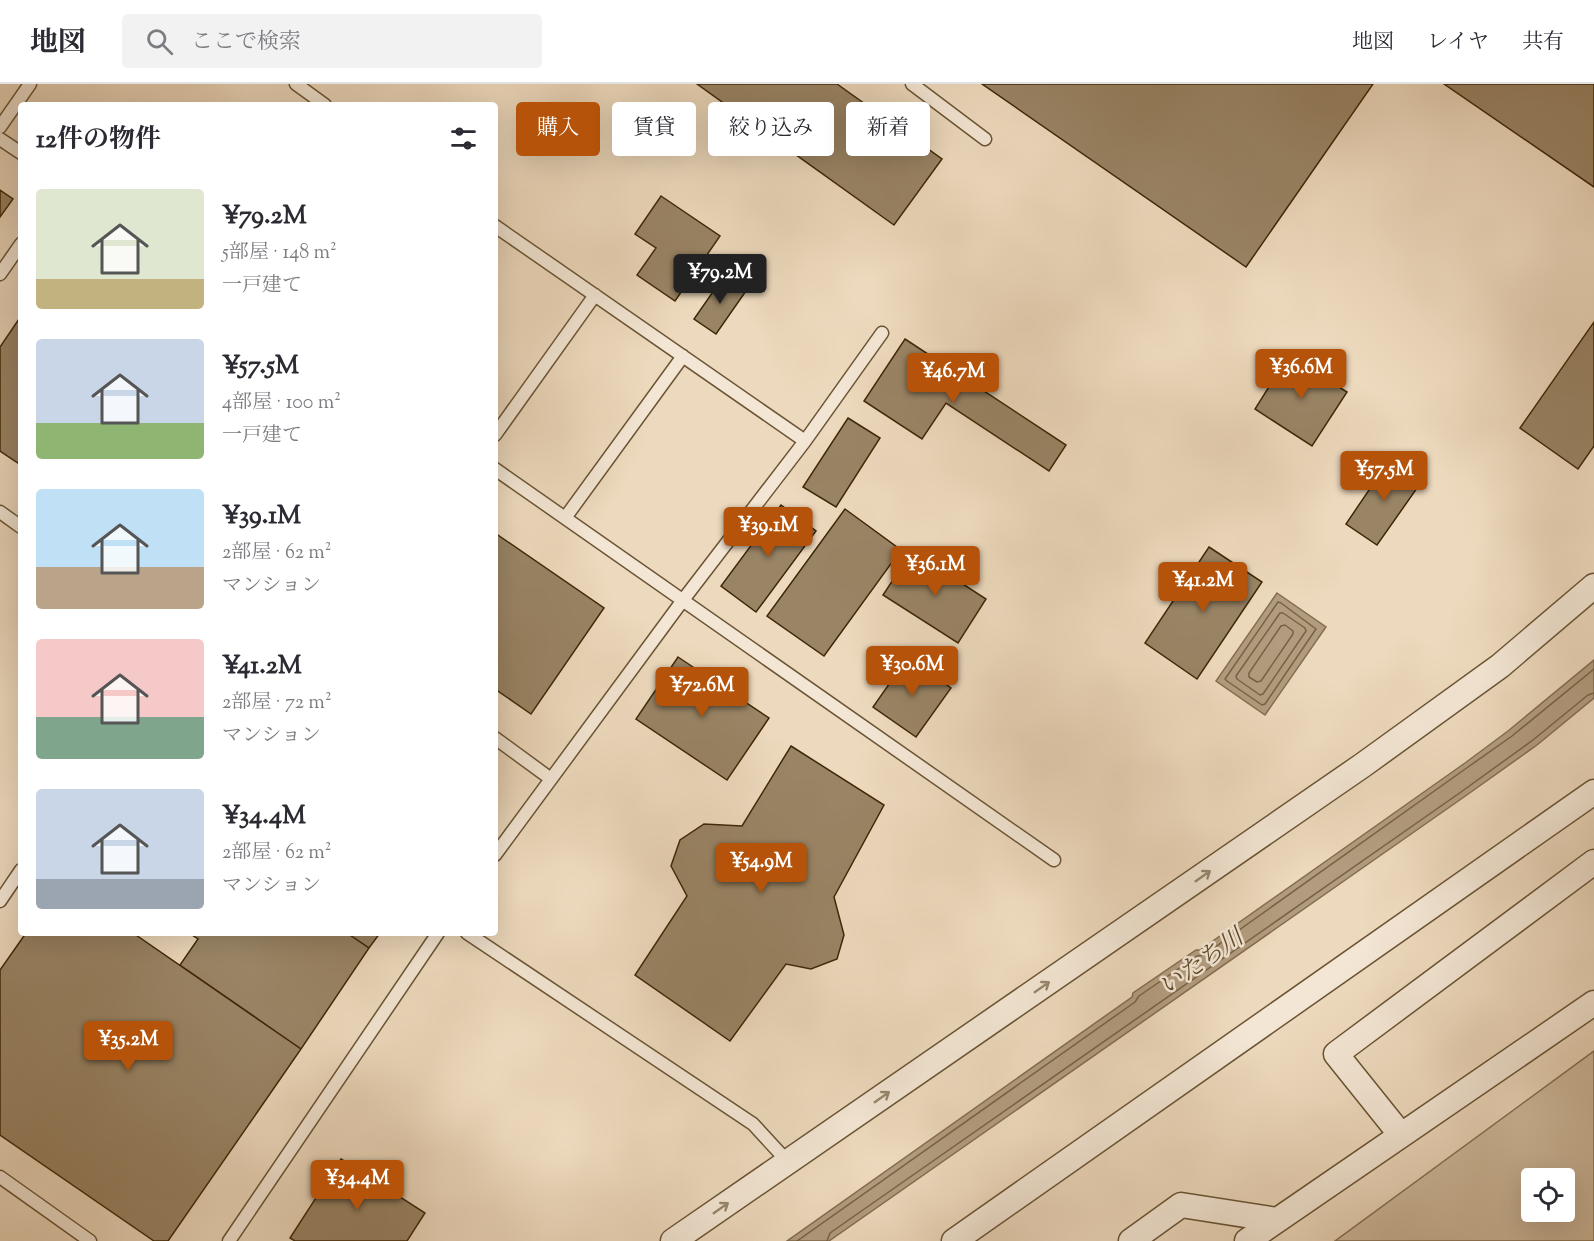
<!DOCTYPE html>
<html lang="ja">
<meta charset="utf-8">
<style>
body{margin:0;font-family:"Sorts Mill Goudy","Noto Serif JP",serif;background:#f2f2f3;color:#2b2b33;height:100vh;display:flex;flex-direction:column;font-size:22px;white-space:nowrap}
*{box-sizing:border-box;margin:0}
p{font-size:20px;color:#7c7c81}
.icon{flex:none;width:33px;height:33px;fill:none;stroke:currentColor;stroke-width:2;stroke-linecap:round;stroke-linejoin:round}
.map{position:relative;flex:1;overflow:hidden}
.details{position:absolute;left:18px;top:18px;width:480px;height:834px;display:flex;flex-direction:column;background:#fff;border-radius:6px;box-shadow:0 6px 24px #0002}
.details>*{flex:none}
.banner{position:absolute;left:516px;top:18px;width:570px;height:54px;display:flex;gap:12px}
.tools{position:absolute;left:1521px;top:1084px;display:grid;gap:12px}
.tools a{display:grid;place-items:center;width:54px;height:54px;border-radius:6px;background:#fff;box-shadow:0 6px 24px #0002;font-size:30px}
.price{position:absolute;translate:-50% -51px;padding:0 14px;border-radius:6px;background:#b45309;color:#fff;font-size:20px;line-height:39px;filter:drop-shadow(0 2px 3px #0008)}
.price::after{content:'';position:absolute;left:50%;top:36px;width:18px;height:14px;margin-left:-9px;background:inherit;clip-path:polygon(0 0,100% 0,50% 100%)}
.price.on{background:#222;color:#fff}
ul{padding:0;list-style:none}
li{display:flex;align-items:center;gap:18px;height:150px;padding:0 18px}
li span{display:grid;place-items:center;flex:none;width:168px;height:120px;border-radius:6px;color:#555}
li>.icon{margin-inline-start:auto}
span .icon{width:72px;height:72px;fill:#fffc;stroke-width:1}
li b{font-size:26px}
h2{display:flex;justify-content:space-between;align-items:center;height:72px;padding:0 18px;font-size:26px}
.pill{padding:0 21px;border-radius:6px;background:#fff;box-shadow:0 6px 24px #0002;font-size:21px;line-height:54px}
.pill.on{background:#b45309;color:#fff}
header{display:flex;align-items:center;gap:36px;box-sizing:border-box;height:84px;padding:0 30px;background:#fff;border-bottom:2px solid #e1e1e2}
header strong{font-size:28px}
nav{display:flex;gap:33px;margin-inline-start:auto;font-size:21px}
.search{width:420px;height:54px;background:#f2f2f3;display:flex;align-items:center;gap:15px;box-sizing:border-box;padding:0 21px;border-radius:6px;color:#7c7c81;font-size:22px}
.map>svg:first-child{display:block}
.green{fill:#cfbb9e;stroke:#867152;stroke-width:1.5;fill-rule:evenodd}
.water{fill:#b29c7f;stroke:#846d4f;stroke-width:1.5}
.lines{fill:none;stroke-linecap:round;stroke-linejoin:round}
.shore{stroke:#786242;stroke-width:1.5}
.building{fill:#998465;stroke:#3e2706;stroke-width:1.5}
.service-casing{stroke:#6a5434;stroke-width:15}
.minor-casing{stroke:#6a5434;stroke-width:27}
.service{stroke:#f3e6d4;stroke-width:12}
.minor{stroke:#f3e6d4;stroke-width:24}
.oneway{stroke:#98866d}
.labels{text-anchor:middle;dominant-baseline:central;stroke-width:5;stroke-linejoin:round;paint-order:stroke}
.water-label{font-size:24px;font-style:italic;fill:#614a2a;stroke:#f3e6d4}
</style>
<header>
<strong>地図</strong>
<div class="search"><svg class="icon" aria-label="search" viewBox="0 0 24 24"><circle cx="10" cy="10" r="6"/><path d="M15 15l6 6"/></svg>ここで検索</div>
<nav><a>地図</a><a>レイヤ</a><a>共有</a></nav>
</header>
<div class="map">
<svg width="1594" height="1157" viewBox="0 0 1594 1157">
<rect width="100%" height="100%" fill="#edd9bd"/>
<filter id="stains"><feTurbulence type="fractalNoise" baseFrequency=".00333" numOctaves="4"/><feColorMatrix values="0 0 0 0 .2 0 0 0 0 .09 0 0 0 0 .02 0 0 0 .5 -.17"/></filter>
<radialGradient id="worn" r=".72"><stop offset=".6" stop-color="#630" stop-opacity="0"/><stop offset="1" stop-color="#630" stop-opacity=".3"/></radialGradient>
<!-- green -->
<path class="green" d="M1594,967v190h-259zM1532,1095h32v33h-32z"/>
<!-- water -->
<path class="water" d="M1277,509l49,34 -61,88 -49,-34z
M1594,576v38l-57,47 -73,52 -635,444h-42l345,-244 1,-4 63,-43h4l265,-187 43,-32z"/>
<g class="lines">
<!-- shore -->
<path class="shore" d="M1278,518l3,1 35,26 -51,75 -3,1 -35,-24 -2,-2z
M1280,529h3l22,15 1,3 -43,63 -3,1 -23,-16 -1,-3z
M1285,541l8,6v3l-32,47 -4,1 -8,-5v-4l32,-47z
M797,1157l338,-239 4,-6 58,-40 7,-1 264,-188 44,-31 82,-67
M827,1157l3,-8 631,-441 72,-52 55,-45 6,-2"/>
</g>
<!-- building -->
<path class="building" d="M697,0h140l105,75 -48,66z
M982,0h391l-127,183z
M1444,0h150v103z
M0,106l13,9 -13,18z
M661,112l59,40 -45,65 -38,-26 19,-27 -21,-14z
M724,192l22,15 -30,43 -22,-15z
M21,232v149l-21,-14v-104z
M1594,238v124l-16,23 -58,-41z
M905,255l161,106 -17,26 -103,-68 -24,36 -58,-38z
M1289,271l58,37 -35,54 -57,-37z
M848,334l32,20 -44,69 -33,-20z
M1390,375l32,22 -45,64 -31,-21z
M781,421l35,26 -60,81 -35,-26z
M845,425l56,41 -77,106 -57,-40z
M495,449l109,75 -73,106 -36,-25z
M1209,463l53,35 -65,97 -52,-36z
M912,467l74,48 -28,44 -75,-48z
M678,573l91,61 -42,62 -91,-61z
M908,573l43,31 -35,49 -43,-30z
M791,662l93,59 -50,92 10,38 -7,24 -26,10 -25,-5 -56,77 -95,-66 52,-79 -16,-30 9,-26 24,-16 38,2z
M26,849h107l168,116 -133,192h-14l-154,-106v-165z
M189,849h158l22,15 -68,101 -121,-84 18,-26z
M347,849h33l-11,15z
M341,1075l84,54 -18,28h-112l-5,-3z"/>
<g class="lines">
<!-- service casing -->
<g class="service-casing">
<path id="service" d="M296,0l29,21
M912,0l73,55
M0,43l30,-43
M0,55l21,14
M495,142l310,215
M0,190l21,-30
M495,351l100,-140
M495,385l559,391
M0,428l21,15
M565,434l118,-162
M495,654l56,41
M495,771l188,-255 122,-159 77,-108
M0,817l21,-31
M467,849l286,191 35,38
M0,1093l90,64
M229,1157l209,-308"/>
</g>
<!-- minor casing -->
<g class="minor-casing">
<path id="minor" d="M1401,1051l-65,-81 258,-192
M673,1157l690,-476 137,-99 94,-80
M954,1157l640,-449
M1131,1157l50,-36 96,15
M1247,1157l347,-238"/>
</g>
<!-- service -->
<use href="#service" class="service"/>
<!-- minor -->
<use href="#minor" class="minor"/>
</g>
<!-- one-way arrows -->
<defs><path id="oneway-shaft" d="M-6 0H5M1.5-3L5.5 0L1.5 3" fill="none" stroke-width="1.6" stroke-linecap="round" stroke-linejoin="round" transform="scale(1.5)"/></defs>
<g class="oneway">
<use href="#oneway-shaft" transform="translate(1203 792) rotate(-35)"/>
<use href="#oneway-shaft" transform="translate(1042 903) rotate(-35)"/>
<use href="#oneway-shaft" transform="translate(882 1013) rotate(-35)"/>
<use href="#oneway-shaft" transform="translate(721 1124) rotate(-35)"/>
</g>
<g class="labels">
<!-- water labels -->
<g class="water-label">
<text transform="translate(1202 879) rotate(-35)">いたち川</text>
</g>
</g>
<rect width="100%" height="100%" filter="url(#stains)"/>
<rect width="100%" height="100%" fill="url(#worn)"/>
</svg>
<div class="tools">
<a><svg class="icon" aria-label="locate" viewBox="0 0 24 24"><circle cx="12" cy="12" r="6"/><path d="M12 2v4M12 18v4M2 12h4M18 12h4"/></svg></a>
</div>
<b class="price on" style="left:720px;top:221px">¥79.2M</b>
<b class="price" style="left:1301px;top:316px">¥36.6M</b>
<b class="price" style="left:953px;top:320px">¥46.7M</b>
<b class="price" style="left:1384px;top:418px">¥57.5M</b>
<b class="price" style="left:768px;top:474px">¥39.1M</b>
<b class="price" style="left:935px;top:513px">¥36.1M</b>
<b class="price" style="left:1203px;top:529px">¥41.2M</b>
<b class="price" style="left:912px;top:613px">¥30.6M</b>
<b class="price" style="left:702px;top:634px">¥72.6M</b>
<b class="price" style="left:761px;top:810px">¥54.9M</b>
<b class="price" style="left:128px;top:988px">¥35.2M</b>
<b class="price" style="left:357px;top:1127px">¥34.4M</b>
<div class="banner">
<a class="pill on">購入</a>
<a class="pill">賃貸</a>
<a class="pill">絞り込み</a>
<a class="pill">新着</a>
</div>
<section class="details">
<h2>12件の物件<svg class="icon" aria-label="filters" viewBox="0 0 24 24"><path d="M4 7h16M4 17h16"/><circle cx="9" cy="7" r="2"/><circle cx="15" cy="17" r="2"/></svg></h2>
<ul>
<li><span style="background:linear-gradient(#dfe7d0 75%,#c2b280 0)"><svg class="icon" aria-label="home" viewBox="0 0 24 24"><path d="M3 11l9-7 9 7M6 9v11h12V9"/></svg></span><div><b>¥79.2M</b><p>5部屋 · 148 m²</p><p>一戸建て</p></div></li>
<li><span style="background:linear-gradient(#c9d6e8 70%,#8fb573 0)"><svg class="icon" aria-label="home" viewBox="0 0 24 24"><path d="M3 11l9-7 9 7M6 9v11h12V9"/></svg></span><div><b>¥57.5M</b><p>4部屋 · 100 m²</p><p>一戸建て</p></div></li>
<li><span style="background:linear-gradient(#bfe0f5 65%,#b9a48a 0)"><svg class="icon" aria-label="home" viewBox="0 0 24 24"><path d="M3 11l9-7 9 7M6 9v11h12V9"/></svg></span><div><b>¥39.1M</b><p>2部屋 · 62 m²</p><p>マンション</p></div></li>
<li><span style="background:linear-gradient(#f6c9c9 65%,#7fa58c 0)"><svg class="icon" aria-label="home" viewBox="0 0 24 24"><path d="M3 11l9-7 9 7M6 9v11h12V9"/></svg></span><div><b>¥41.2M</b><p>2部屋 · 72 m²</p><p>マンション</p></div></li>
<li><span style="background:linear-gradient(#c9d6e8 75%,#9aa5b1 0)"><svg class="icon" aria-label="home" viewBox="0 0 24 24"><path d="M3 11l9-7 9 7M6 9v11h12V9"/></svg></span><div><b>¥34.4M</b><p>2部屋 · 62 m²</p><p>マンション</p></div></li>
</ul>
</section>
</div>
